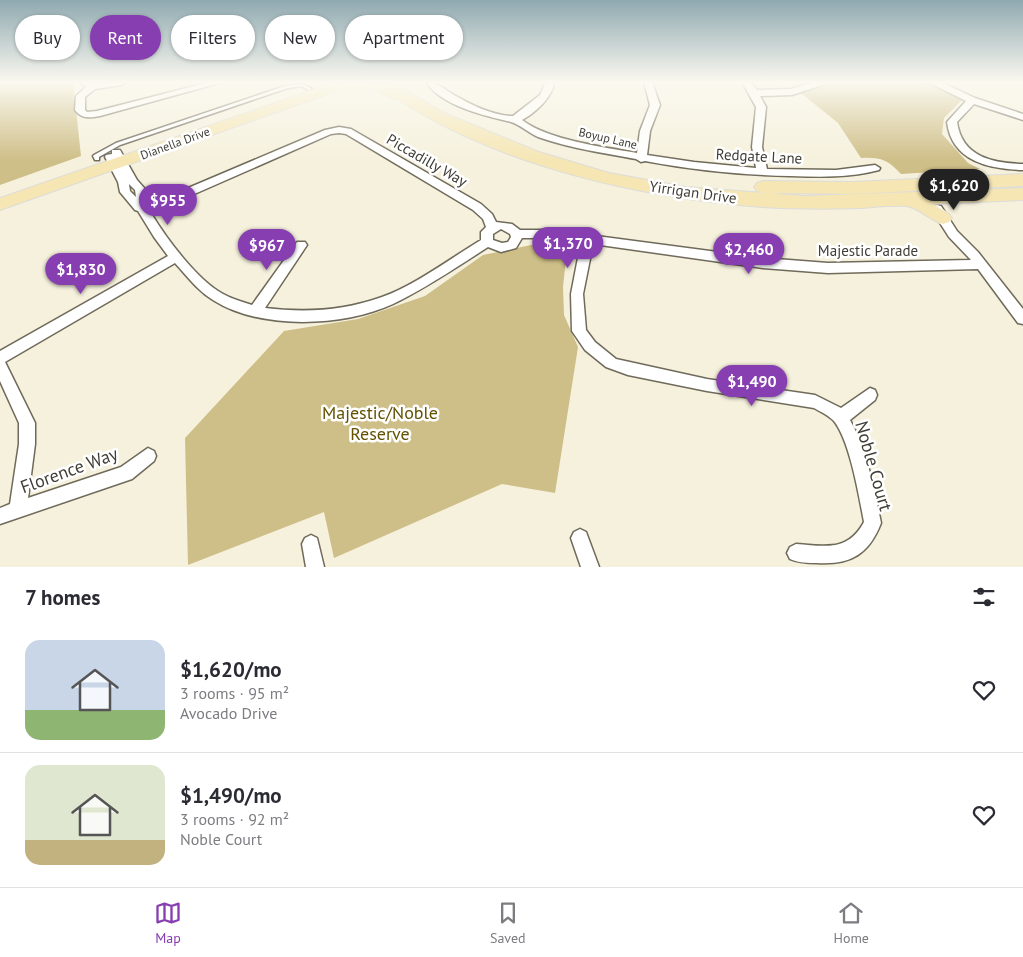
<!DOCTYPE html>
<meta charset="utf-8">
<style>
body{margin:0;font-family:"PT Sans",sans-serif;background:#f2f2f3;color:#2b2b33;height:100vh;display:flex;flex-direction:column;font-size:19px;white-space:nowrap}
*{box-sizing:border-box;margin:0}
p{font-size:16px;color:#7c7c81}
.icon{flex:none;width:28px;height:28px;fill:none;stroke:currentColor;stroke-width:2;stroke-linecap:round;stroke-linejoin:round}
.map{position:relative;height:567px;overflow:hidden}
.details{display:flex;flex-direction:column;background:#fff;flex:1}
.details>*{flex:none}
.banner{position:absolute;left:15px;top:15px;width:500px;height:45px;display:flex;gap:10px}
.price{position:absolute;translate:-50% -42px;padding:0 11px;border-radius:18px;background:#873eb0;color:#fff;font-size:16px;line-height:32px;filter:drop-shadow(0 1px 2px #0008)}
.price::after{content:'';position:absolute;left:50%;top:30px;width:15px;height:11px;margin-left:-8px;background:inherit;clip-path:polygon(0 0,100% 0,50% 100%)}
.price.on{background:#222;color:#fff}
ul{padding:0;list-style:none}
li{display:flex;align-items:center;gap:15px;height:125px;padding:0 25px}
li+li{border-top:1px solid #e1e1e2}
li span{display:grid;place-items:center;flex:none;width:140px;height:100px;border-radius:15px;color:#555}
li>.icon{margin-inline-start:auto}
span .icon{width:60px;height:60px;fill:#fffc;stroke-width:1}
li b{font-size:21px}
h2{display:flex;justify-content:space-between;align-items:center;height:60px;padding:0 25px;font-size:21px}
.tag{padding:0 18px;border-radius:22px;background:#fff;box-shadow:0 1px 4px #0004;font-size:18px;line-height:45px}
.tag.on{background:#873eb0;color:#fff}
.dock{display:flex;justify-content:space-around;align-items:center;height:70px;border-top:1px solid #e1e1e2;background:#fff;font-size:14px;color:#7c7c81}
.dock a{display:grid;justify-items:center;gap:2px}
.dock .on{color:#873eb0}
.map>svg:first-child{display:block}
.green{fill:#cebe87}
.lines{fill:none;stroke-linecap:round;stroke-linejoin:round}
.service-casing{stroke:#6f6a5a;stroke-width:3}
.minor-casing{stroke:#6f6a5a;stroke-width:3}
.primary-casing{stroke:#dcdcdb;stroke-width:2}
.service{fill:#fff;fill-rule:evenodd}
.minor{fill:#fff;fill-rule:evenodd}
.primary{fill:#f5e6b4;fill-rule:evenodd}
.labels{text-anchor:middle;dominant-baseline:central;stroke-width:5;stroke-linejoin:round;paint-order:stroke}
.far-street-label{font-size:12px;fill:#3f3d35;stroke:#fff}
.street-label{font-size:15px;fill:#3f3d35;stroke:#fff}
.near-park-label{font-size:18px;fill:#635100;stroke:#fff}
.near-street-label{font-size:18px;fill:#3f3d35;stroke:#fff}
</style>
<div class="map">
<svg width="1023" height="567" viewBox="0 0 1023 567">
<rect width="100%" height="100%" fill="#f6f1dd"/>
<!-- green -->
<path class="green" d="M0,82h73l8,74 -81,29z
M835,82l94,1 13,4 21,12 -19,19 -2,16 26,29 12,6 -79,5c-13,-14 -20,-17 -40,-16l-23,-35 -37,-30z
M531,245l36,5 -4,37 1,28 14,32 -23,146 -53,-9 -168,74 -10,-46 -136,53 -3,-127 99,-107 74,-12 67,-23 58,-41z"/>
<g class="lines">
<!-- service casing -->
<g class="service-casing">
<path id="service" d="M303,84l9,5 -4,1 -6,-4 -14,2 -168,57 -21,12v3h-4l-2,-4 1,-1 22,-12 169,-57z"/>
</g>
<!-- minor casing -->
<g class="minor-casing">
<path id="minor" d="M80,82h10l3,2 33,-2 -4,3 -27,4 -10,8v13l2,2 10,-1 113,-29h13l-123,34c-11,2 -18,3 -25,-6l1,-14 10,-9z
M426,82c11,0 18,7 28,13 18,10 39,21 59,21l27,-21 6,-13h8c-1,15 -19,31 -32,38 26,20 81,27 115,33l3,-22 10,-26 -6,-23h8l8,23 -10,26 -3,24 47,7 62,6 -4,-21 4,-40 -14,-25h8l7,8 34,-1 23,-7h12l-1,2 -33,11 -32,1 6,11 -4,40 5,22 69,1 39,-5 5,3 -1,2c-30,8 -58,7 -89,6 -48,-1 -97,-6 -145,-15l-4,1 -5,-3c-32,-6 -67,-11 -98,-22 -9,-4 -19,-13 -27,-15 -25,-6 -70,-16 -85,-40z
M934,82h7l34,16 48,16v6l-49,-16 -17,18c5,36 37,41 66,42v6c-33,-1 -71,-8 -76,-48l19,-21 -32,-16z
M339,127l12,2 130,75 11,10 4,8 16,2 8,6h31l212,28 65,5 143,-3 -22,-23 -18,-28 6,-4 4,1 16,25 21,21 45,57v15l-5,-1 -40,-54 -150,4 -65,-5 -170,-24 -10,50 3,36 9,12 21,17 91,20 108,16 26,13 29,-20 5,2 2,5 -2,5 -25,20c17,30 24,69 31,103 -12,31 -30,42 -64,40 -9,0 -19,0 -27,-4l-3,-6 3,-6 6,-3c29,2 52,8 68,-22 -5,-26 -14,-81 -30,-101 -6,-6 -13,-9 -20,-13l-107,-17 -79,-16 -22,-8 -21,-17 -13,-19 -1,-37 10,-52 -30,-4h-29l-6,10 -15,4 -13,-5c-31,20 -62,41 -95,57 -50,23 -133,26 -180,-4 -15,-9 -26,-24 -38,-37l-170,99 30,61v21l-7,54 93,-31 27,-19 6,3 2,5 -2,5 -22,18 -132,45v-16l10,-4 9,-60v-21l-19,-42v-30l168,-95 -14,-19 -16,-26 -3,-1 -15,-18 -2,-10 -13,-25 1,-2 6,-1v-4h8l17,30 8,9 3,16 177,-75zM339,133l7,1 127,76 10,9 3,8 -5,5v8c-30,18 -67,46 -99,57 -39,14 -77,16 -117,11l42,-63 -2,-3h-8l-45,63c-9,-3 -20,-6 -29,-11 -26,-14 -57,-56 -72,-81l180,-79zM129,184l6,6 1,7 -6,-6zM501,229l9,5 1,3 -3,5 -6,1 -9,-3v-6z
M580,529l6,3 13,35h-18l-10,-29 3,-6z
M311,535l6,3 7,29h-18l-4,-23 3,-6z"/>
</g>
<!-- primary casing -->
<g class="primary-casing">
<path id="primary" d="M336,82h57l51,31 95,39 70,21 77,14 118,9 219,-8v12l-90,4 16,10 3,4 -3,4 -6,2c-12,-3 -25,-17 -37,-18 -15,-1 -31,1 -45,2 -33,1 -66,1 -99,-1 -119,-9 -264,-41 -364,-108 -9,0 -15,-6 -23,-9 -10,-4 -22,-3 -33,-1l-342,121v-12z
M1023,174v12l-171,8 -89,-1 -6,-2 -3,-4 3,-4 6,-2 89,1z"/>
</g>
<!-- service -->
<use href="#service" class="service"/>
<!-- minor -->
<use href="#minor" class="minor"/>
<!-- primary -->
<use href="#primary" class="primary"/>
</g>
<!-- sky -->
<linearGradient id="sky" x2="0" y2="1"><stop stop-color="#8fa9b0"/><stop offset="0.51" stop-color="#fbf9f0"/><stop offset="1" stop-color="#fbf9f0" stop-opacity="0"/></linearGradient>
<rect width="1023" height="161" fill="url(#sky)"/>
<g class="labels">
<!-- far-street labels -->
<g class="far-street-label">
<text transform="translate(608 138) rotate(13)">Boyup Lane</text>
<text transform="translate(175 143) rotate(-20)">Dianella Drive</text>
</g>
<!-- street labels -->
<g class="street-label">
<text transform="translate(759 156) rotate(3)">Redgate Lane</text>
<text transform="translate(427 160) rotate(30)">Piccadilly Way</text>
<text transform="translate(693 192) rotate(8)">Yirrigan Drive</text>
<text x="868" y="250">Majestic Parade</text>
</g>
<!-- near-park labels -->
<g class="near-park-label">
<text x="380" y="412">Majestic/Noble<tspan x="380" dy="21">Reserve</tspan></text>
</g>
<!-- near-street labels -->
<g class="near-street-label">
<text transform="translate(874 466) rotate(74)">Noble Court</text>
<text transform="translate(69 470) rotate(-20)">Florence Way</text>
</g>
</g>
</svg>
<b class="price on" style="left:954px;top:211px">$1,620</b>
<b class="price" style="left:168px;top:226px">$955</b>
<b class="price" style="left:568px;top:269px">$1,370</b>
<b class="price" style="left:267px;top:271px">$967</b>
<b class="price" style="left:749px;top:275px">$2,460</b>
<b class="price" style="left:81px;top:295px">$1,830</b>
<b class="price" style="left:752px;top:407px">$1,490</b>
<div class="banner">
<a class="tag">Buy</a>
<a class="tag on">Rent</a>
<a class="tag">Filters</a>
<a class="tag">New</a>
<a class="tag">Apartment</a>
</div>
</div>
<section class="details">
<h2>7 homes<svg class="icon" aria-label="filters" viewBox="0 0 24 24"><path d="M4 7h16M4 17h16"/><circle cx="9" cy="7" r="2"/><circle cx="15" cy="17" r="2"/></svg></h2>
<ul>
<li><span style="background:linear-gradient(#c9d6e8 70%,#8fb573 0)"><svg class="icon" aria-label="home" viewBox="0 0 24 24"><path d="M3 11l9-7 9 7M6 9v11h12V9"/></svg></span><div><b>$1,620/mo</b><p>3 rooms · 95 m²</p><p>Avocado Drive</p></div><svg class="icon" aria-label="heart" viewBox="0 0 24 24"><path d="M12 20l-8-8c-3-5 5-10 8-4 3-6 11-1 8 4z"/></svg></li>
<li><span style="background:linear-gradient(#dfe7d0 75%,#c2b280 0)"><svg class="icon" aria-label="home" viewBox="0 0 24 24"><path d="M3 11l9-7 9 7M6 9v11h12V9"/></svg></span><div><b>$1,490/mo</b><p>3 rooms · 92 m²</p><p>Noble Court</p></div><svg class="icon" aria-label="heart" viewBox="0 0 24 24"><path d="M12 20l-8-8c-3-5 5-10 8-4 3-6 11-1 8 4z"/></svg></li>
</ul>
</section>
<nav class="dock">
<a class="on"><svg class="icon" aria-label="map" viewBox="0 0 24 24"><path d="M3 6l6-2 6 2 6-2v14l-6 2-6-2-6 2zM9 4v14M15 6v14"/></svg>Map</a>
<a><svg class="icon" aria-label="saved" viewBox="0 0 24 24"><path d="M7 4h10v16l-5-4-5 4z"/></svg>Saved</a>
<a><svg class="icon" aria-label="home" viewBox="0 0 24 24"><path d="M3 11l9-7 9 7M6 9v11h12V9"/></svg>Home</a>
</nav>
